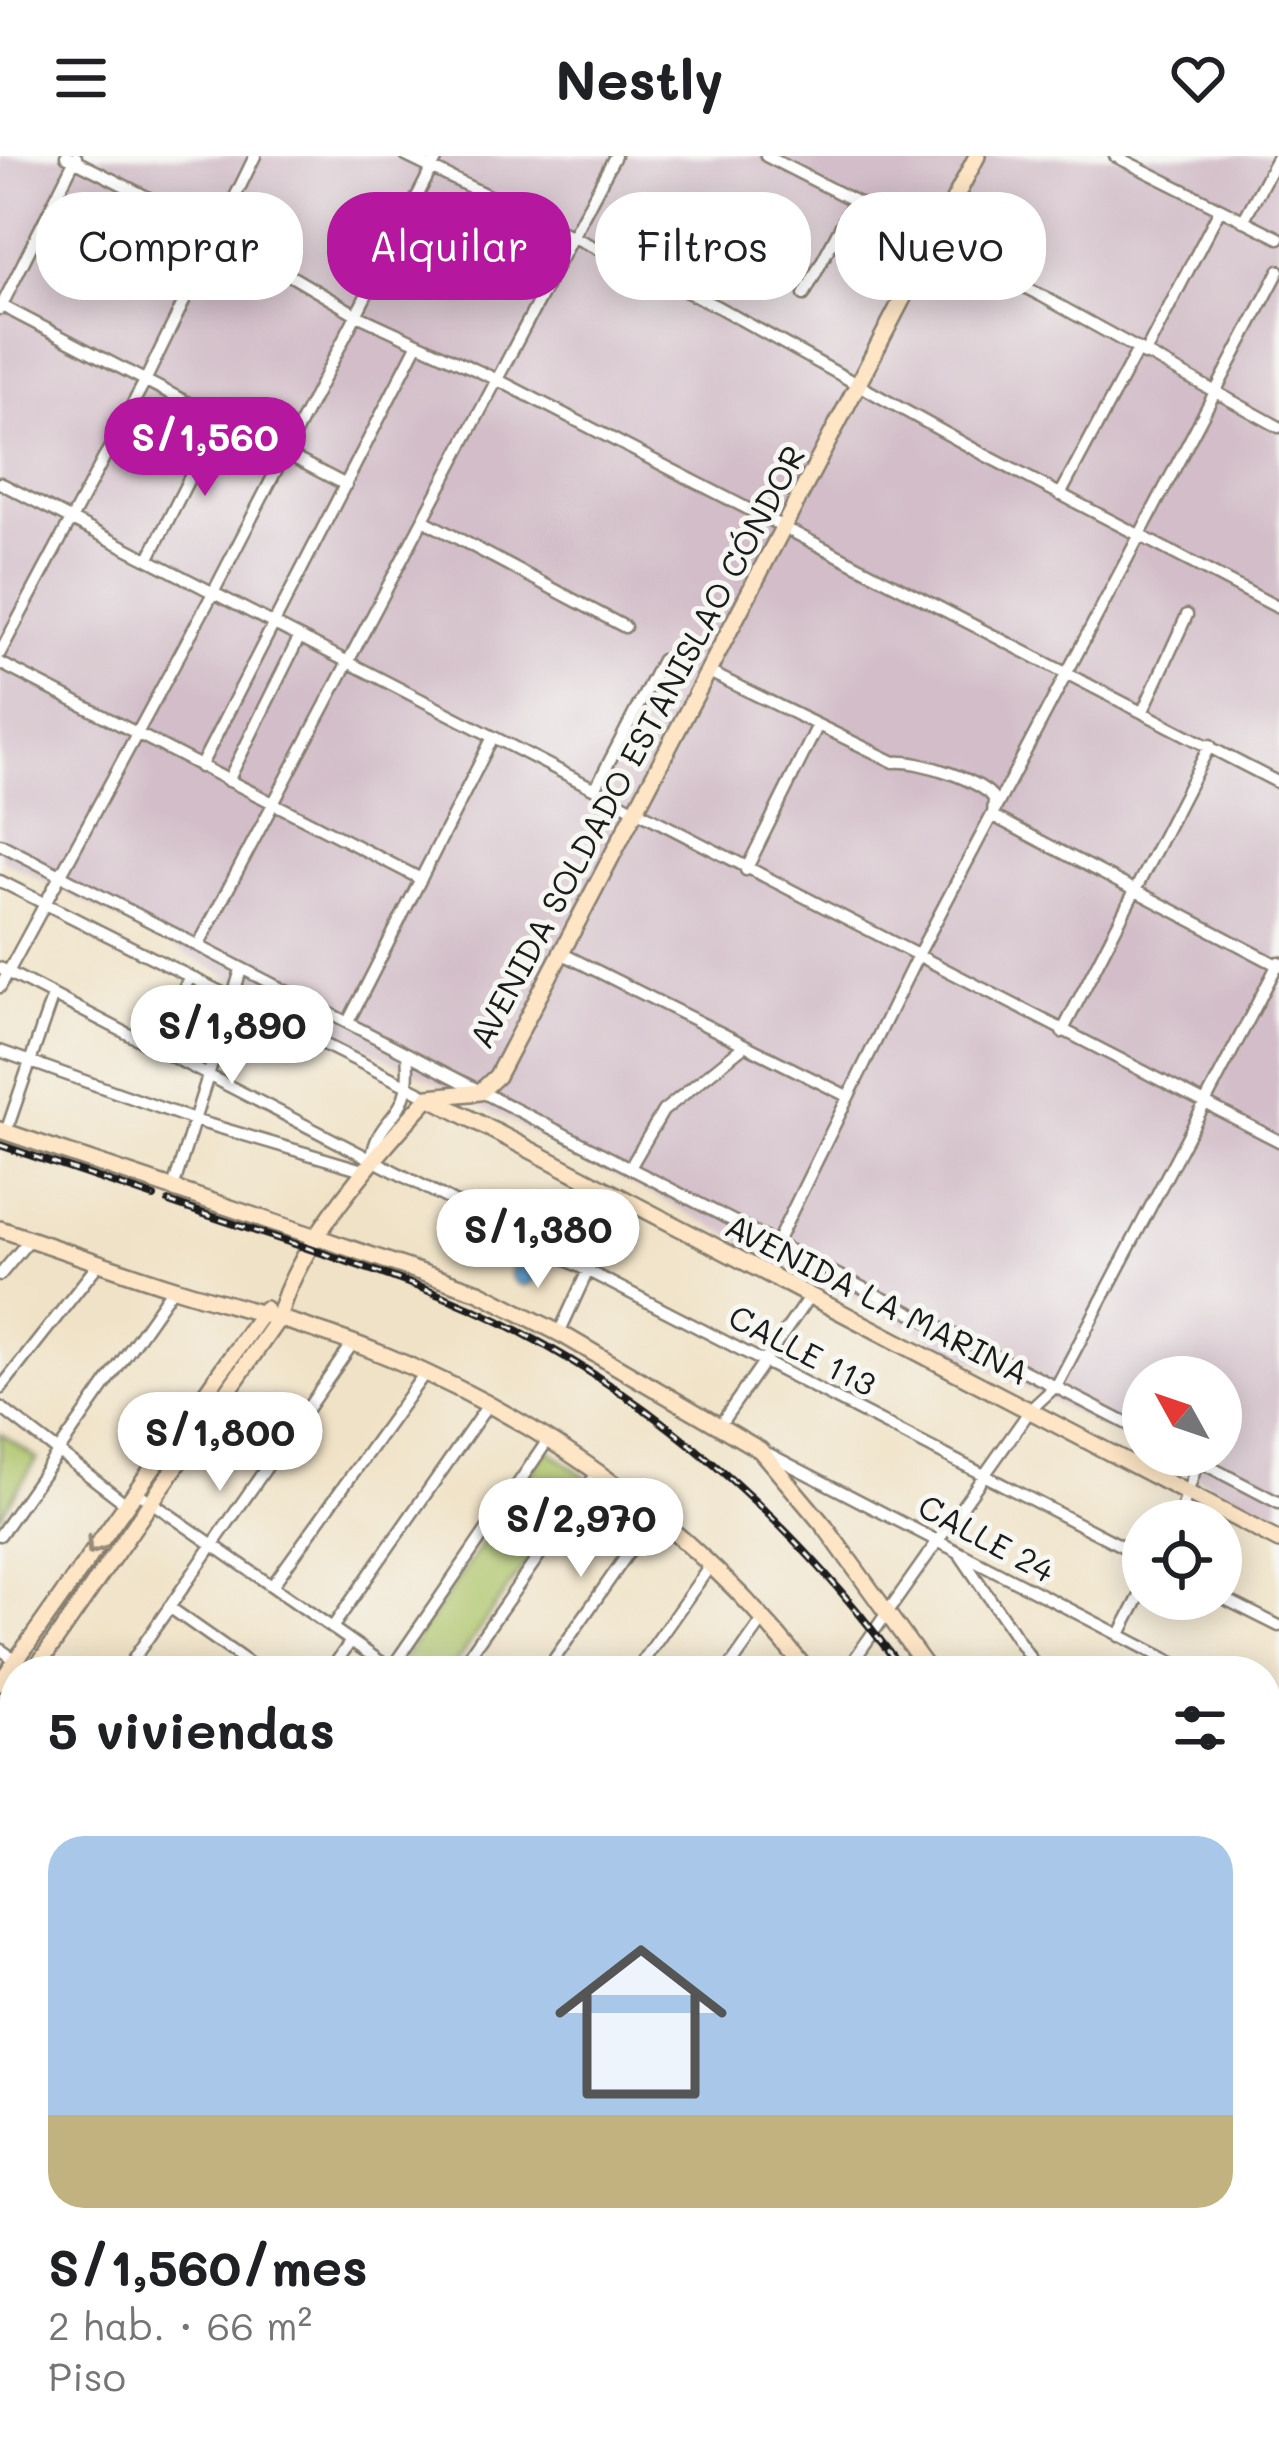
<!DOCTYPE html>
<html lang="es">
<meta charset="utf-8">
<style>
body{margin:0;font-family:Mali,sans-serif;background:#f6f6f6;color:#202124;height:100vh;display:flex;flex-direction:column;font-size:45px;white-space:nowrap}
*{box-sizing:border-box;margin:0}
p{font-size:39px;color:#757577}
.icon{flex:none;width:66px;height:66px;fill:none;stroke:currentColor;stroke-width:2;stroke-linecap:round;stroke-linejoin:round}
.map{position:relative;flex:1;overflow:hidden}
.panel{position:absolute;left:0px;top:1500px;width:1281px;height:804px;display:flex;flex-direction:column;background:#fff;border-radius:48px 48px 0 0;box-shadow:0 6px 30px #0003}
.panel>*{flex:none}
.top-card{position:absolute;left:36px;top:36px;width:1209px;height:108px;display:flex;gap:24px}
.needle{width:78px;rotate:310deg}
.buttons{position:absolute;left:1122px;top:1200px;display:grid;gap:24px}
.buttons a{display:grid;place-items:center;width:120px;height:120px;border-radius:50%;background:#fff;box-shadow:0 6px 30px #0003;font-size:60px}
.price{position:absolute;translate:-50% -102px;padding:0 27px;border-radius:42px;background:#fff;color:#222;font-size:39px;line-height:78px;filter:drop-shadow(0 3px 6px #0008)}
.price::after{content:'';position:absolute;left:50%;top:72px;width:36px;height:27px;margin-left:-18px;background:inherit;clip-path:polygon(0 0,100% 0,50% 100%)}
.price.on{background:#b5179e;color:#fff}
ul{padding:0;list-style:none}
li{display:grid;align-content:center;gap:24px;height:636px;padding:0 48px}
li span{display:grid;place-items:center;height:372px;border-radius:36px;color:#555}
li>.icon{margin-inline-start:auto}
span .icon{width:216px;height:216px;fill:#fffc;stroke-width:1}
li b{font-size:51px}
h2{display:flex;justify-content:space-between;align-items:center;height:144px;padding:0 48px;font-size:51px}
.chip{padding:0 42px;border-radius:48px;background:#fff;box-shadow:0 6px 30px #0003;font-size:42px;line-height:108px}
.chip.on{background:#b5179e;color:#fff}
header{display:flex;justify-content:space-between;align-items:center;height:156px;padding:0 48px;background:#fff;font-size:54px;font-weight:700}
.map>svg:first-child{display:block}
.built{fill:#f7cfd5}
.industrial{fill:#d2bdc8}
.green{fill:#afc56a;stroke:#667043;stroke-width:3}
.water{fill:#64a8d9;stroke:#40627a;stroke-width:3}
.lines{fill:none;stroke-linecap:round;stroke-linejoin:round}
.street-casing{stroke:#867f71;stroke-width:15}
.secondary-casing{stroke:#867f71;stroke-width:20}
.street{stroke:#fff;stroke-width:10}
.secondary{stroke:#fde5c5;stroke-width:15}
.rail-casing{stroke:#1c1c1c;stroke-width:8}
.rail{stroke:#f6f6f2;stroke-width:3;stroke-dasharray:9;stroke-linecap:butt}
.oneway{stroke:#988b79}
.labels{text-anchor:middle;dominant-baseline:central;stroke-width:10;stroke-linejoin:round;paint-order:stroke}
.street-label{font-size:33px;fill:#1c1c1c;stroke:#f6f6f2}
</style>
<header><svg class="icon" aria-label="menu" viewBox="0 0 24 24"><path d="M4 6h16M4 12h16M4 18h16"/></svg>Nestly<svg class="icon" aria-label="heart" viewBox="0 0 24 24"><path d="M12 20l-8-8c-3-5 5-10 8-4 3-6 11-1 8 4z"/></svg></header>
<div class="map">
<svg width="1279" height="2304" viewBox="0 0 1279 2304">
<rect width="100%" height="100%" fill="#f6f6f2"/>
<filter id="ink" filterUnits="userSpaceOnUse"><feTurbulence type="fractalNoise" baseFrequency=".00833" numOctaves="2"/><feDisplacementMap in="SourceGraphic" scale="24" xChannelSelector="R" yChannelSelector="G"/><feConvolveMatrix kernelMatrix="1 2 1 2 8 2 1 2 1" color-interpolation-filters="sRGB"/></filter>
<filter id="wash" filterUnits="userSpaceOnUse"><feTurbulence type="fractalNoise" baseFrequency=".004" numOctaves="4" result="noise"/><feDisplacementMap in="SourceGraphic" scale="48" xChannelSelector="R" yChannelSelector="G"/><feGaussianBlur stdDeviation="2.7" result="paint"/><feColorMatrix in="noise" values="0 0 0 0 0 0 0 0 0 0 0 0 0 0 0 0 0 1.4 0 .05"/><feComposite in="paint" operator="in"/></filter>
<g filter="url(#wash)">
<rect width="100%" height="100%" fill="#f0e2c6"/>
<!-- built -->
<path class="built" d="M324,2289h124l22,15h-157z"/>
<!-- industrial -->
<path class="industrial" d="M0,0h1279v1364l-123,-65h65v-78h-78v71l-1143,-590z"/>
<!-- green -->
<path class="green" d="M0,1277l37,26 -37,57z
M547,1293l39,28 -136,194h-45l-7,-5z"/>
<!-- water -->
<path class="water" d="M511 1116a13 13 0 1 1 26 0a13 13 0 1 1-26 0Z"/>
</g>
<g filter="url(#ink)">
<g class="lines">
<!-- street casing -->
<g class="street-casing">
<path id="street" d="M66,0l150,76 143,84 141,65 779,402
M406,0l312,151 265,147 296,154
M766,0l274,139 239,132
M1115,0l164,82
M1243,65l35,-65
M804,139l49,-92
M2,150l344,179
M0,153l76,-152
M1144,199l76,-146
M0,327l1279,658
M1060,339l77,-144
M425,365l200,106
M149,402l70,-139
M0,497l145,-272 110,-225
M0,507l421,216
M709,516l185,90c22,-3 90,19 100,37l-1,17 286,150
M1143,555l44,-96
M200,611l218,-424
M228,625l71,-143
M595,633l67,-129
M0,688l1143,588
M746,714l71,-143
M0,725l429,216
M198,790l417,-790
M561,797l286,143
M0,812l1143,589
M0,831l213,-394 225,-437
M348,866l145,-285
M1062,876l148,-287
M154,890l35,-67
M0,895l197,70 169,50
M6,976l47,-137
M372,1002c6,-47 42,-35 35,-104
M631,1010l32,-55 82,-66
M173,1032l68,-218
M776,1088l141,-287 362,-686
M0,1119l30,-36
M559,1177l62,-134
M0,1233l100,-127
M0,1251l125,96
M719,1270l90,-129
M769,1298l420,217
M1187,1299l92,48
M134,1334l260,181
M1178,1365l20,-60
M0,1379l173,-247
M961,1400l78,115
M272,1430l153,-213
M1221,1441l58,29
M169,1451l91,64
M332,1472l156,-223
M1119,1480l24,-46
M0,1493l31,22
M391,1513l157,-229
M125,1515l228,-328
M330,1515l21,-30
M458,1515l139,-198
M546,1515l108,-155
M636,1515l74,-105
M727,1515l36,-51
M846,1515l185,-262 26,-24 222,-423
M1266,1553l13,7
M1266,1668l13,6
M0,1696l15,-22
M1266,1716l13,-9
M0,1751l15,10
M0,1842l15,10
M0,1993l15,-22
M1266,2022l13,-26
M1266,2024l13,8
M0,2127l15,-21
M1266,2180l13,75
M0,2265l15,-22
M90,2289l22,15
M887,2289l22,15
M1016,2289l22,15
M177,2304l10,-15
M599,2304l10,-15
M695,2304l10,-15
M788,2304l11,-15"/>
</g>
<!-- secondary casing -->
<g class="secondary-casing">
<path id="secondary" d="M429,941l850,444
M0,974l479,162 84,43 197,115 65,77 104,144
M0,1073c60,20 120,42 181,61 70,21 141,39 208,67 162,67 310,176 418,314
M34,1515l244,-352c18,-74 99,-165 151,-222l51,-5 17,-16 480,-920
M0,1527l265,-374
M0,1564l15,-22
M0,1933l15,10
M0,1956l15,10
M480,2289l22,15
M513,2289l22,15
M1100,2289l2,15
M1179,2289l2,15
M278,2304l10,-15
M302,2304l10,-15"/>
</g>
<!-- street -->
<use href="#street" class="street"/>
<!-- secondary -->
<use href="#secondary" class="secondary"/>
<!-- rail casing -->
<g class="rail-casing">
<path id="rail" d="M0,989l154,52
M169,1046c86,30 175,56 260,89 188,71 358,218 474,380
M1153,2289l3,15"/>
</g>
<!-- rail -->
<use href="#rail" class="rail"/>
</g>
<!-- one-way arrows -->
<defs><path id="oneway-chevron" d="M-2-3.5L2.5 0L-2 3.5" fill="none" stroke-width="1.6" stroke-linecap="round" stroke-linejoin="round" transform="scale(3)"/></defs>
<use class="oneway" href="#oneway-chevron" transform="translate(94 1391) rotate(125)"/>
</g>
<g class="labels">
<!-- street labels -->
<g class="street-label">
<text transform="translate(636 590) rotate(-62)">AVENIDA SOLDADO ESTANISLAO CÓNDOR</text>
<text transform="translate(878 1142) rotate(27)">AVENIDA LA MARINA</text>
<text transform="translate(803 1193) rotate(27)">CALLE 113</text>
<text transform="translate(987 1381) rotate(28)">CALLE 24</text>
</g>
</g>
</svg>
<div class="buttons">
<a><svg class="needle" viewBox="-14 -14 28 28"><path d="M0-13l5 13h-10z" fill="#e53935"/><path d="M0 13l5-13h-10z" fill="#757577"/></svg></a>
<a><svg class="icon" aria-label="locate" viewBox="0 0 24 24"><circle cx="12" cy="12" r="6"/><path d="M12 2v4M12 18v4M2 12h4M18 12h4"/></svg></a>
</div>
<b class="price on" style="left:205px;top:343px">S/1,560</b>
<b class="price" style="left:232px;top:931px">S/1,890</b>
<b class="price" style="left:538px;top:1135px">S/1,380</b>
<b class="price" style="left:220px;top:1338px">S/1,800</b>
<b class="price" style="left:581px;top:1424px">S/2,970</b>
<div class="top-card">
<a class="chip">Comprar</a>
<a class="chip on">Alquilar</a>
<a class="chip">Filtros</a>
<a class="chip">Nuevo</a>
</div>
<section class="panel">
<h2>5 viviendas<svg class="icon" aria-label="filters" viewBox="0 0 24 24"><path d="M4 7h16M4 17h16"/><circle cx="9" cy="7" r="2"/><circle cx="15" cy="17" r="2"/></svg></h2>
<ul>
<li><span style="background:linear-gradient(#a9c7e8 75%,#c2b280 0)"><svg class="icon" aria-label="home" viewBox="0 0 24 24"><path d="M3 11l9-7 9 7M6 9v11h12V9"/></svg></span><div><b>S/1,560/mes</b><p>2 hab. · 66 m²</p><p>Piso</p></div></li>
</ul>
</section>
</div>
